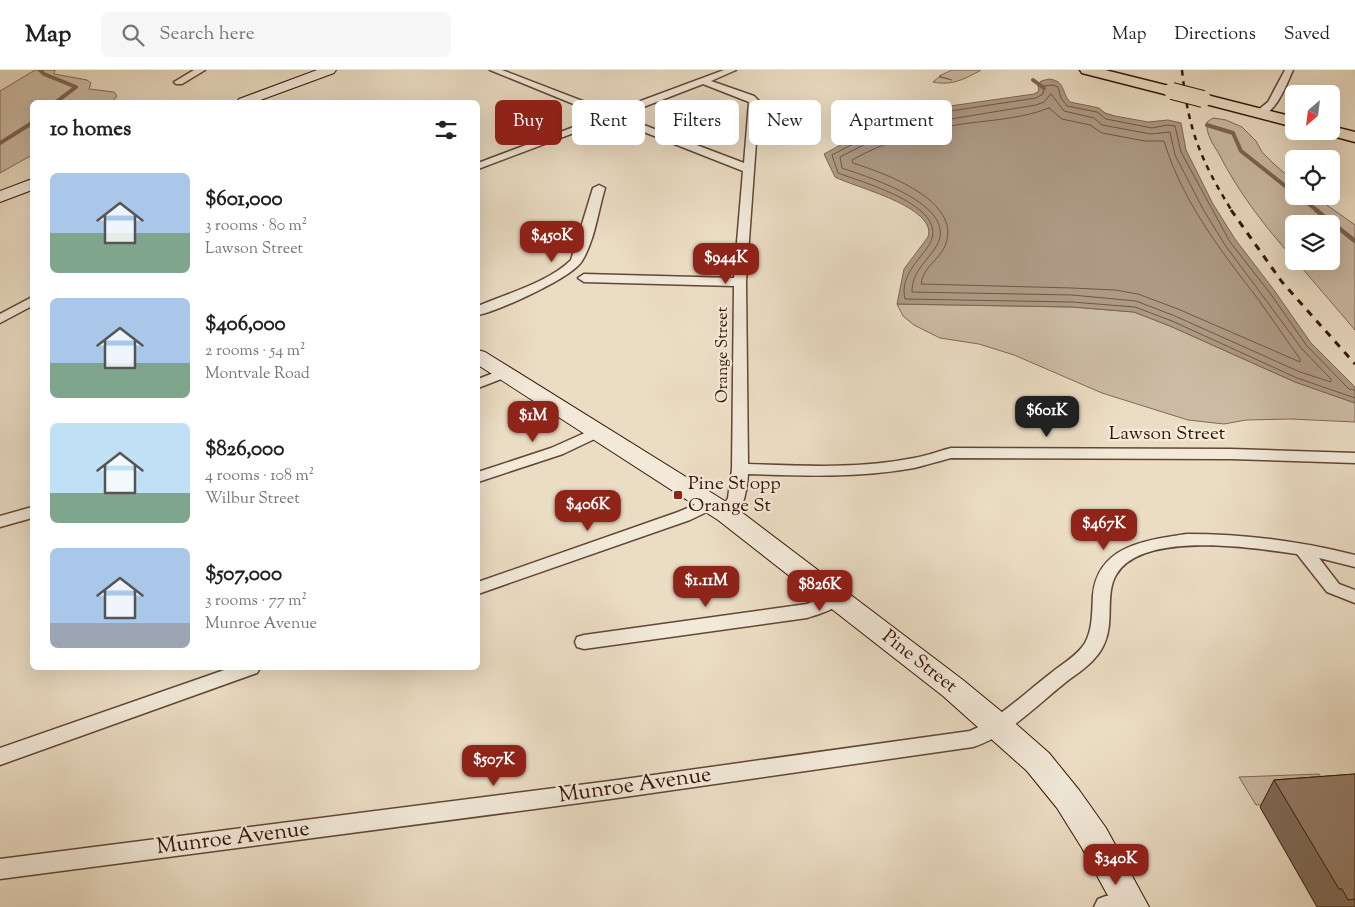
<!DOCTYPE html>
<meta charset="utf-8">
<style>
body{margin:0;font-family:"Sorts Mill Goudy",serif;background:#f6f6f6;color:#222;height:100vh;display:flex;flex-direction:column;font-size:19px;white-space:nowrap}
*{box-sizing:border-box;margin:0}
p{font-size:16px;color:#767676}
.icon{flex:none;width:28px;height:28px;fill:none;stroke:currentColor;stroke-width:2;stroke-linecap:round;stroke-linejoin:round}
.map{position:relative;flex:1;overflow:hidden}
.sheet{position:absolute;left:30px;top:30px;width:450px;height:570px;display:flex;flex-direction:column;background:#fff;border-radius:8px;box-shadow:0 5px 20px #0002}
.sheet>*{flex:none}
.top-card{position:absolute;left:495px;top:30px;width:475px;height:45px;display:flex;gap:10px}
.needle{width:32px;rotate:208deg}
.fabs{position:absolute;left:1285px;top:15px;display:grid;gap:10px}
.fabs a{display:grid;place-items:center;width:55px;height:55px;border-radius:8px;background:#fff;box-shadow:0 5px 20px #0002;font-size:25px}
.price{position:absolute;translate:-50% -42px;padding:0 11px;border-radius:10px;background:#8f2418;color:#fff;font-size:16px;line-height:32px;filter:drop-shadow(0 1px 2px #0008)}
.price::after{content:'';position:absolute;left:50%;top:30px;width:15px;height:11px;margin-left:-8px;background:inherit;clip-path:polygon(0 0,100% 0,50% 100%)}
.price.active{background:#222;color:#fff}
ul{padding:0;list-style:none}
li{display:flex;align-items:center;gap:15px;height:125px;padding:0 20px}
li span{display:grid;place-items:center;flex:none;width:140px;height:100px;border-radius:8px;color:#555}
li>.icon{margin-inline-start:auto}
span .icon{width:60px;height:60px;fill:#fffc;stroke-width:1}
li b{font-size:21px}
h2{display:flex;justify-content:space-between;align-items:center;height:60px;padding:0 20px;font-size:21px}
.pill{padding:0 18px;border-radius:8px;background:#fff;box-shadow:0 5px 20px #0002;font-size:18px;line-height:45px}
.pill.active{background:#8f2418;color:#fff}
header{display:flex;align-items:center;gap:30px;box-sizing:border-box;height:70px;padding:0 25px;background:#fff;border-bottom:1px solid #e0e0e0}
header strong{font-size:24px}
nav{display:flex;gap:28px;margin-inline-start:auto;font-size:18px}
.search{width:350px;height:45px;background:#f6f6f6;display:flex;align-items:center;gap:12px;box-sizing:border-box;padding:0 18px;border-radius:8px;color:#767676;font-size:19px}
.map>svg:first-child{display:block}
.green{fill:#ccbba4;stroke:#806856}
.water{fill:#ad9984;stroke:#7d6452}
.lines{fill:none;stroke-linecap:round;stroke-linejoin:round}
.shore{stroke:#715646;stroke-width:1}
.stream-far1{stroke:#7d6452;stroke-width:4}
.stream{stroke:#7d6452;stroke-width:4.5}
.street-casing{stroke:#624636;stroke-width:3}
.secondary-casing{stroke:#351407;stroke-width:2}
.primary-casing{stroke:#351407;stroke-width:3}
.street{fill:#f2e9d9;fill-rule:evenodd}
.secondary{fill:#f2e9d9;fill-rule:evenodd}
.primary{fill:#ebddc4;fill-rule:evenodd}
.rail-far1{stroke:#351407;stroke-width:2.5;stroke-dasharray:5.5 5.5;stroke-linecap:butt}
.rail{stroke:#351407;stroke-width:3;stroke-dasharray:7 7;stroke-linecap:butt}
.primary-bridge-casing{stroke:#351407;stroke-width:18;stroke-linecap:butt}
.primary-bridge{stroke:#ebddc4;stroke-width:16}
.wall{fill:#7f6c5a;stroke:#351407}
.building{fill:#947d69;stroke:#351407}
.poi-dot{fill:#8f2418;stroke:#f2e9d9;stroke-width:2}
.labels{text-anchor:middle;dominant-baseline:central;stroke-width:4.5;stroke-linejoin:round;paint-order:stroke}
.far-street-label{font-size:16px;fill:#351407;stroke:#f2e9d9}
.street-label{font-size:19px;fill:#351407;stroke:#f2e9d9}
.poi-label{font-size:19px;fill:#351407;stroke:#f2e9d9;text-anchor:start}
.near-street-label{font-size:22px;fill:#351407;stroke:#f2e9d9}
</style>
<header>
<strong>Map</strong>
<div class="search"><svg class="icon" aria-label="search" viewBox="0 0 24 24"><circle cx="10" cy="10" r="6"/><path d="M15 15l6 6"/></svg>Search here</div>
<nav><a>Map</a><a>Directions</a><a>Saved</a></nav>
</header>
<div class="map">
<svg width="1355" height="837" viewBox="0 0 1355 837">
<rect width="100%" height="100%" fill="#ebddc4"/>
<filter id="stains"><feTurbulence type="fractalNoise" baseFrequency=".004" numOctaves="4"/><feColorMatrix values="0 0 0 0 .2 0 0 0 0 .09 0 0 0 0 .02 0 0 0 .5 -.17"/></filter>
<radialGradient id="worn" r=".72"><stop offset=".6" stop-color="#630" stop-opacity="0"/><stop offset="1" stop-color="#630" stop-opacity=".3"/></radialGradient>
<!-- green -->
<path class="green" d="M35,0h20l-1,4 33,6 4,3 -2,6 25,3 3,4 -5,6h-80v53l-32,18v-82z
M952,0h29c-16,9 -29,16 -48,12l6,-5 13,3 -13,-4z
M1213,48l13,2 16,7 14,14 6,11 11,11 21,19v14h20l41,29v105l-59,-69h35v-37h-37v35c-29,-32 -55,-66 -75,-105 -6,-10 -13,-19 -12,-32z
M897,234l175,3 62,5 36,14 125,56 60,21v19l-64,-3 -45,1 -22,4 -36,-4 -86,-27 -88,-38 -35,-11 -39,-6 -26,-13 -11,-9z
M1319,704l17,25 -80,6 -17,-28z"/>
<!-- water -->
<path class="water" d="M1049,9c17,2 12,13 21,23l29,6 6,5 10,3 33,6 20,-2 13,3 5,27 27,54 22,35 39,51 37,53 44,44v16l-60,-21 -125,-56 -36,-14 -62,-5 -175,-3 7,-35 24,-32c10,-30 -74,-50 -93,-60l-11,-23 44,-24 37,-15 31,-7 98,-14 5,-3 -1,-6 3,-4z"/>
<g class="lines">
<!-- shore -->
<path class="shore" d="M1051,24l13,17 30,7 8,7 49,9 19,-2 5,23 28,54 22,36 77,104 29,30v3l-31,-10 -125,-56 -39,-15 -64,-6 -160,-3c0,-21 15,-30 25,-47 22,-40 -69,-68 -95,-77l-2,-11 33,-17 35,-14 128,-21 8,-3z
M1049,38l13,11 28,6 12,8 43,8h19c18,60 57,110 94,158 14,20 28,40 42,60v3l-122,-53 -40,-15 -23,-4 -43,-2 -151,-4c2,-17 18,-24 24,-38 19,-45 -61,-73 -92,-83l-1,-3c34,-19 71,-30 110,-36 29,-4 59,-5 87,-16z
M1355,320l-6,-1 -42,-43 -37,-53 -40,-51 -49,-90 -6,-26 -8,-1 -15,3 -46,-9 -9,-7 -30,-6 -6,-8 -3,-11 -5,-2 -9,1 -1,8 -7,4 -99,15 -31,7 -36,15 -38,20 6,18c26,10 119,35 89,75 -11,15 -27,30 -22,51l167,3 63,5 37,14 125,57 58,20"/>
<!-- stream-far1 -->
<path class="stream-far1" d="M40,0l4,4 32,13 -20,15
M1033,10l11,8
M1207,55l26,8 8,18 53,42
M0,73l32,-20
M1298,126l20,15"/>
<!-- stream -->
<path class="stream" d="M1316,140l39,31"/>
<!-- street casing -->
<g class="street-casing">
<path id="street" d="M194,0h11l-23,14h-6l-2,-2z
M490,0h12l109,42 113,-42h12l-25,11 43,15 5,5 -13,181 2,182c55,2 111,5 166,-6 12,-2 25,-7 37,-10l280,1 124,4v10l-124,-4 -280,-1c-12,3 -24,7 -37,10 -55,10 -111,8 -166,6 -1,15 -5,50 -27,44l-2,-4 9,-16 4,-29 2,-183 -150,-4 -6,-4 6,-4 150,4 9,-107 -132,-52 -133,50v-6l125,-47zM703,14l46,18 -5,61 -124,-47z
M1285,0h8c-6,13 -18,48 -36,45v-4l11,-9z
M599,115l6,3c-7,23 -10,52 -23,73 -10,17 -84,50 -104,54v-9c28,-12 71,-24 93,-46l22,-72z
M32,227v9l-32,17v-9z
M504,299l5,1 2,3 -2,3 -31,12v-9z
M598,357l5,2 3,3 -3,3 -40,19 -85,28v-10l73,-24z
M711,428l6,1 2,4 -2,4 -27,13 -212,74v-12l200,-70z
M32,437v11l-32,9v-11z
M1187,464c57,0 112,7 168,21v12l-36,-9 20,26 16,6v13l-28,-11 -30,-38c-43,-6 -155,-24 -181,21 -11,19 -2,46 -11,67 -2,5 -6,12 -10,16 -7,9 -20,17 -29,24 -29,23 -58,54 -93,65l-363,52 -610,80v-20l610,-78 360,-50c30,-13 55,-38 81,-58 11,-9 27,-18 34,-30 8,-14 7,-32 8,-48 5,-50 54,-55 94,-61z
M836,522l6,1 3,5c-7,11 -26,16 -38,20l-223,31 -7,-2 -2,-5 2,-5 7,-2 223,-31z
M230,598h30l-3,5 -257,92v-17z
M1131,823l8,3 4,8 -2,3h-47l4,-8 8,-3z"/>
</g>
<!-- secondary casing -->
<g class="secondary-casing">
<path id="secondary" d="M317,0h19l-2,3 -79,29h-18l2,-3z
M32,109v11l-32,12v-11z
M478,280l7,2 251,156 227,172 45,37 41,36 30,37 27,38 43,79h-35l-32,-59 -25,-40 -30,-37 -84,-75 -225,-176 -240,-155z"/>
</g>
<!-- primary casing -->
<g class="primary-casing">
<path id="primary" d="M1080,0h25l72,18 3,3 -3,3 -5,2 -90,-23z
M1203,24l91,23v10l-96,-25 -3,-3 3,-3z
M1331,56l24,6v10l-30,-8 -2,-3h8z"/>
</g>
<!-- street -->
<use href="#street" class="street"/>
<!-- secondary -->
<use href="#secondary" class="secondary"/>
<!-- primary -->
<use href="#primary" class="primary"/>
<!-- rail-far1 -->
<path class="rail-far1" d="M1182,0c6,60 19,91 50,141"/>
<!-- rail -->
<path class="rail" d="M1231,140l51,72 73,82"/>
<!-- primary-bridge casing -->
<g class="primary-bridge-casing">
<path id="primary-bridge" d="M1172,21l31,8"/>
</g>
<!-- primary-bridge -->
<use href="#primary-bridge" class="primary-bridge"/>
</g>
<!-- wall -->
<path class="wall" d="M1355,704v133h-38l-57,-100 14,-27z"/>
<!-- building -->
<path class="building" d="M1355,704v125l-7,1 -6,-11h-3l-65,-109z"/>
<!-- markers -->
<rect class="poi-dot" x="673" y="420" width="10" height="10" rx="2.5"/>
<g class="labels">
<!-- far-street labels -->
<g class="far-street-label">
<text transform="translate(723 285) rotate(-90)">Orange Street</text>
</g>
<!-- street labels -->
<g class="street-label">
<text x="1167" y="364">Lawson Street</text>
<text transform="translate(919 592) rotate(38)">Pine Street</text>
</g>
<!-- poi labels -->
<g class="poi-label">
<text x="688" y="414">Pine St opp<tspan x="688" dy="22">Orange St</tspan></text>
</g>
<!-- near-street labels -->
<g class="near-street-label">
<text transform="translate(635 716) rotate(-8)">Munroe Avenue</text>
<text transform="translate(233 769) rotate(-7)">Munroe Avenue</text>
</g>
</g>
<rect width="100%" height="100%" filter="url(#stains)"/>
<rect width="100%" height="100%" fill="url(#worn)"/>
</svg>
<div class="fabs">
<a><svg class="needle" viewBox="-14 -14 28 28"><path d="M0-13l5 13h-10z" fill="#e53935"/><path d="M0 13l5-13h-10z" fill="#767676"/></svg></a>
<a><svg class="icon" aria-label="locate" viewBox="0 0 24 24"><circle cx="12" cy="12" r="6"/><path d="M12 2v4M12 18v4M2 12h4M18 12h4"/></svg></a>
<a><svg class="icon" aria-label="layers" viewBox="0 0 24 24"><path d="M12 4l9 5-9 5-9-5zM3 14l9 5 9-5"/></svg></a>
</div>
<b class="price" style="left:552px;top:193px">$450K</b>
<b class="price" style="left:726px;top:215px">$944K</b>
<b class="price active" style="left:1047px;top:368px">$601K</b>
<b class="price" style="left:533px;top:373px">$1M</b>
<b class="price" style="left:588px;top:462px">$406K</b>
<b class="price" style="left:1104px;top:481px">$467K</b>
<b class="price" style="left:706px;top:538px">$1.11M</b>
<b class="price" style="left:820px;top:542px">$826K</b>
<b class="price" style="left:494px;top:717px">$507K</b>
<b class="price" style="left:1116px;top:816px">$340K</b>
<div class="top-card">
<a class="pill active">Buy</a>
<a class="pill">Rent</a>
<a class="pill">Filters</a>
<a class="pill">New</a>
<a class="pill">Apartment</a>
</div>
<section class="sheet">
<h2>10 homes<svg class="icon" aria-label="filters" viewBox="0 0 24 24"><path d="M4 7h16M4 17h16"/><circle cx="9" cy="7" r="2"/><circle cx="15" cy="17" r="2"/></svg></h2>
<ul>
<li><span style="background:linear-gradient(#a9c7e8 60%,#7fa58c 0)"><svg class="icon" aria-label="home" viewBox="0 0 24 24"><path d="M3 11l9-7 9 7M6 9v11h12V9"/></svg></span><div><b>$601,000</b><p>3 rooms · 80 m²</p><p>Lawson Street</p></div></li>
<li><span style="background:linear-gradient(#a9c7e8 65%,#7fa58c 0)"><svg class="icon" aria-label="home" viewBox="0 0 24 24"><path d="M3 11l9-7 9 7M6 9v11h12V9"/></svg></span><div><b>$406,000</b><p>2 rooms · 54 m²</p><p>Montvale Road</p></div></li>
<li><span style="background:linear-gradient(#bfe0f5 70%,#7fa58c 0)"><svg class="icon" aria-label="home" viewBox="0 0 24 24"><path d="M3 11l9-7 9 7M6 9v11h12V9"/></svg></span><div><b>$826,000</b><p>4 rooms · 108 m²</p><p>Wilbur Street</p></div></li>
<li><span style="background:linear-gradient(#a9c7e8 75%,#9aa5b1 0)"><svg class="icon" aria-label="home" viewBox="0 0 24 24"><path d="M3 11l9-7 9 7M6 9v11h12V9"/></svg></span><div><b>$507,000</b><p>3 rooms · 77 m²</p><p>Munroe Avenue</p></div></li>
</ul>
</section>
</div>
